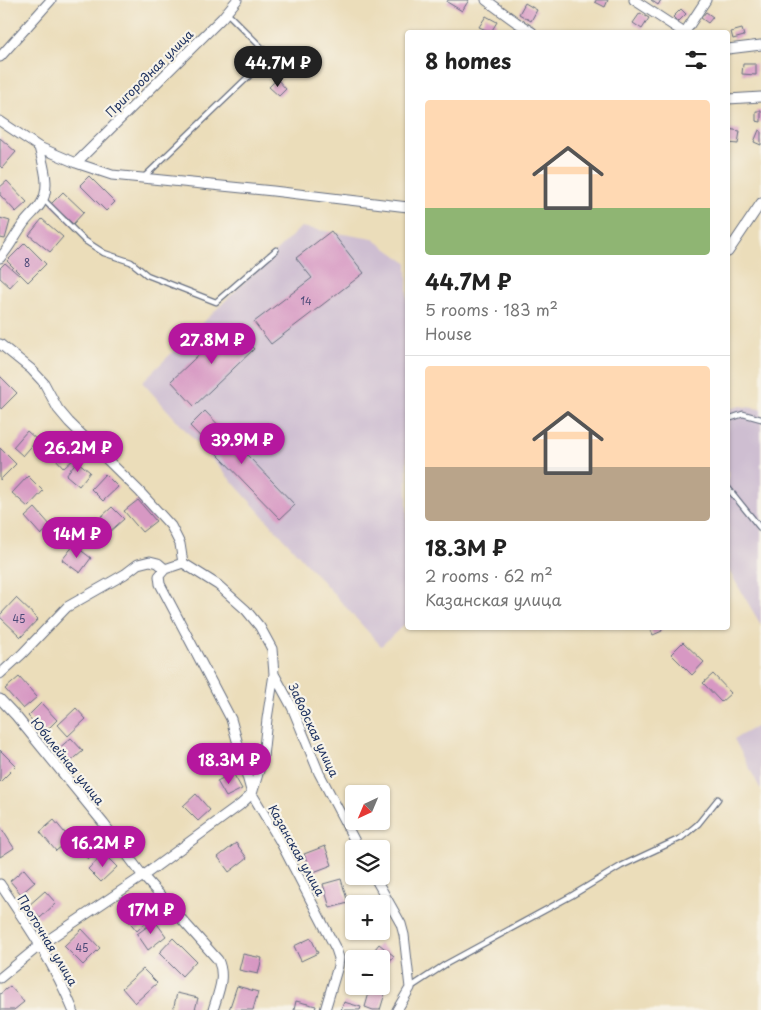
<!DOCTYPE html>
<meta charset="utf-8">
<style>
body{margin:0;font-family:"Playpen Sans",sans-serif;background:#f6f6f6;color:#222;height:100vh;display:flex;flex-direction:column;font-size:19px;white-space:nowrap}
*{box-sizing:border-box;margin:0}
p{font-size:16px;color:#767676}
.icon{flex:none;width:28px;height:28px;fill:none;stroke:currentColor;stroke-width:2;stroke-linecap:round;stroke-linejoin:round}
.map{position:relative;flex:1;overflow:hidden}
.sheet{position:absolute;left:405px;top:30px;width:325px;height:600px;display:flex;flex-direction:column;background:#fff;border-radius:5px;box-shadow:0 1px 4px #0004}
.sheet>*{flex:none}
.needle{width:32px;rotate:224deg}
.tools{position:absolute;left:345px;top:785px;display:grid;gap:10px}
.tools a{display:grid;place-items:center;width:45px;height:45px;border-radius:5px;background:#fff;box-shadow:0 1px 4px #0004;font-size:25px}
.price{position:absolute;translate:-50% -42px;padding:0 11px;border-radius:18px;background:#b5179e;color:#fff;font-size:16px;line-height:32px;filter:drop-shadow(0 1px 2px #0008)}
.price::after{content:'';position:absolute;left:50%;top:30px;width:15px;height:11px;margin-left:-8px;background:inherit;clip-path:polygon(0 0,100% 0,50% 100%)}
.price.selected{background:#222;color:#fff}
ul{padding:0;list-style:none}
li{display:grid;align-content:center;gap:10px;height:265px;padding:0 20px}
li+li{border-top:1px solid #e0e0e0}
li span{display:grid;place-items:center;height:155px;border-radius:5px;color:#555}
li>.icon{margin-inline-start:auto}
span .icon{width:90px;height:90px;fill:#fffc;stroke-width:1}
li b{font-size:21px}
h2{display:flex;justify-content:space-between;align-items:center;height:60px;padding:0 20px;font-size:21px}
.map>svg:first-child{display:block}
.industrial{fill:#cebed1}
.building{fill:#d798c3}
.lines{fill:none;stroke-linecap:round;stroke-linejoin:round}
.service-casing{stroke:#646c7e;stroke-width:7}
.minor-casing{stroke:#646c7e;stroke-width:11}
.service{stroke:#fff;stroke-width:4.5}
.minor{stroke:#fff;stroke-width:9}
.labels{text-anchor:middle;dominant-baseline:central;stroke-width:4.5;stroke-linejoin:round;paint-order:stroke}
.number-label{font-size:10px;fill:#4a4977}
.street-label{font-size:12px;fill:#1b2f5e;stroke:#f7f3e8}
</style>
<div class="map">
<svg width="761" height="1010" viewBox="0 0 761 1010">
<rect width="100%" height="100%" fill="#f7f3e8"/>
<filter id="ink" filterUnits="userSpaceOnUse"><feTurbulence type="fractalNoise" baseFrequency=".02" numOctaves="2"/><feDisplacementMap in="SourceGraphic" scale="10" xChannelSelector="R" yChannelSelector="G"/><feConvolveMatrix kernelMatrix="1 2 1 2 8 2 1 2 1" color-interpolation-filters="sRGB"/></filter>
<filter id="wash" filterUnits="userSpaceOnUse"><feTurbulence type="fractalNoise" baseFrequency=".0096" numOctaves="4" result="noise"/><feDisplacementMap in="SourceGraphic" scale="20" xChannelSelector="R" yChannelSelector="G"/><feGaussianBlur stdDeviation="1.12" result="paint"/><feColorMatrix in="noise" values="0 0 0 0 0 0 0 0 0 0 0 0 0 0 0 0 0 1.4 0 .05"/><feComposite in="paint" operator="in"/></filter>
<g filter="url(#wash)">
<rect width="100%" height="100%" fill="#ebddba"/>
<!-- industrial -->
<path class="industrial" d="M301,227l72,12 34,24v359l-26,24 -239,-264z
M740,406l21,3v216l-33,-56v-160z
M761,724v66l-27,-51z"/>
<g id="blocks">
<!-- building -->
<path class="building" d="M448,0h21l-7,11 -15,-9z
M596,0h12l-3,7 -10,-5z
M651,0h10l-3,5z
M525,3l12,7 -6,11 -12,-7z
M681,9l5,5 -8,8 -5,-5z
M706,12l7,5 -5,6 -7,-5z
M640,13l9,5 -7,11 -9,-6z
M486,16l11,6 -6,10 -12,-5z
M742,29l2,7 -11,3 -2,-7z
M304,53l7,6 -8,9 -7,-6z
M743,64h13v11l-14,-1z
M277,79l9,10 -7,7 -10,-9z
M756,111h5v11l-5,-1z
M728,129l12,2 -2,13 -10,-1z
M759,130l2,1v14l-7,-3z
M0,138l16,14 -14,16 -2,-2z
M89,176l26,26 -9,9 -26,-26z
M7,181l20,21 -11,10 -16,-17v-8z
M63,192l21,20 -11,12 -22,-20z
M0,218l10,3 -5,18 -5,-1z
M42,219l21,18 -13,15 -21,-17z
M331,231l33,42 -93,71 -17,-22 58,-44 -16,-20z
M25,243l21,21 -18,18 -21,-21z
M5,263l15,13 -10,11 -10,-9v-10z
M231,324l23,25 -60,57 -23,-25z
M0,376l17,17 -16,16 -1,-2z
M205,411l90,94 -15,14 -90,-93z
M27,431l10,9 -14,16 -10,-9z
M0,448l16,16 -16,16z
M67,448l8,10 -11,10 -9,-10z
M77,461l13,11 -11,14 -13,-11z
M105,474l13,13 -15,14 -12,-12z
M28,476l15,15 -15,16 -16,-14z
M138,500l18,21 -14,11 -18,-21z
M112,507l12,12 -24,21 -11,-12z
M35,508l16,18 -10,9 -16,-18z
M74,545l17,13 -11,15 -18,-13z
M16,598l22,21 -17,18 -21,-20v-2z
M650,628h11l1,3 -9,4z
M683,642l21,20 -12,13 -21,-21z
M713,674l18,19 -10,9 -18,-19z
M19,677l18,20 -14,12 -18,-20z
M41,703l16,17 -13,13 -16,-17z
M76,708l10,11 -18,17 -10,-11z
M71,738l12,13 -14,12 -11,-14z
M0,750l16,16 -16,16z
M233,773l9,16 -16,8 -9,-16z
M196,794l14,16 -12,11 -15,-15z
M54,820l16,19 -14,12 -16,-19z
M0,826l14,22 -14,9z
M87,830l15,14 -14,15 -15,-13z
M236,843l11,15 -18,14 -11,-15z
M325,846l7,19 -21,8 -7,-19z
M104,854l13,13 -16,15 -13,-13z
M24,869l11,13 -14,12 -11,-13z
M341,879l7,24 -18,5 -7,-24z
M45,891l11,12 -16,15 -12,-12z
M138,901l14,16 -15,14 -14,-17z
M155,921l11,15 -18,14 -11,-16z
M82,929l18,19 -17,17 -19,-19z
M173,938l23,23 -14,15 -23,-23z
M311,938l7,15 -17,8 -7,-15z
M379,944l15,12 -13,15v-12h-14z
M243,954l19,4 -4,16 -19,-4z
M143,969l14,14 -22,20 -13,-15z
M10,986l14,16 -10,8h-14v-16z
M237,986l21,6 -5,18h-24z
M371,986l15,4 -6,20h-7l-8,-3z
M177,993l21,5 -3,12h-22z
M296,1001l20,5 -1,4h-21z
M344,1002l17,5 -1,3h-19z"/>
</g>
</g>
<g filter="url(#ink)">
<use href="#blocks" fill-opacity="0" stroke="#646c7e" stroke-width="1"/>
<g class="lines">
<!-- service casing -->
<g class="service-casing">
<path id="service" d="M144,177l125,-120 -6,-8 -36,-36
M43,199l41,41 20,13 27,9 16,13 69,27 60,-52
M728,419l15,-5 18,5
M728,488l33,41
M411,987l35,-23 125,-68 50,-30 60,-28 17,-14 20,-25"/>
</g>
<!-- minor casing -->
<g class="minor-casing">
<path id="minor" d="M486,0l30,22 16,10
M634,0l49,32
M685,32l21,-32
M728,49l33,-4
M0,57l51,-57
M728,99l33,-2
M0,121l39,26 37,16 36,12 161,16 135,16
M76,163l146,-145 15,-18
M728,252l33,-49
M0,258c10,-11 14,-21 22,-32 5,-8 13,-14 18,-21 12,-17 3,-40 -1,-58
M0,344l31,25 13,14 14,26 11,13 70,69 32,35 9,18 3,19
M165,569l-6,7 1,8 71,135 21,75 28,47 56,108 3,9 -1,8 -13,44
M0,674l22,-20 45,-47 58,-33 13,-10 12,-3 8,2 7,6 18,-6 35,22 28,25 14,17 12,22 2,25 -7,45 -4,38 -11,37 -12,11 -97,71 -104,70 -39,32
M274,674l18,33 27,66 40,76
M0,699l16,17 88,108 39,52 75,84c8,17 0,33 -5,50
M374,876l27,48 3,11 6,53 -13,22
M0,884c27,40 55,81 73,126"/>
</g>
<!-- service -->
<use href="#service" class="service"/>
<!-- minor -->
<use href="#minor" class="minor"/>
</g>
</g>
<g class="labels">
<!-- number labels -->
<g class="number-label">
<text x="27" y="262">8</text>
<text x="306" y="300">14</text>
<text x="19" y="618">45</text>
<text x="82" y="947">45</text>
</g>
<!-- street labels -->
<g class="street-label">
<text transform="translate(149 73) rotate(-45)">Пригородная улица</text>
<text transform="translate(314 730) rotate(65)">Заводская улица</text>
<text transform="translate(68 761) rotate(51)">Юбилейная улица</text>
<text transform="translate(297 850) rotate(61)">Казанская улица</text>
<text transform="translate(48 940) rotate(59)">Проточная улица</text>
</g>
</g>
</svg>
<div class="tools">
<a><svg class="needle" viewBox="-14 -14 28 28"><path d="M0-13l5 13h-10z" fill="#e53935"/><path d="M0 13l5-13h-10z" fill="#767676"/></svg></a>
<a><svg class="icon" aria-label="layers" viewBox="0 0 24 24"><path d="M12 4l9 5-9 5-9-5zM3 14l9 5 9-5"/></svg></a>
<a>+</a>
<a>−</a>
</div>
<b class="price selected" style="left:278px;top:88px">44.7M ₽</b>
<b class="price" style="left:212px;top:365px">27.8M ₽</b>
<b class="price" style="left:242px;top:465px">39.9M ₽</b>
<b class="price" style="left:78px;top:473px">26.2M ₽</b>
<b class="price" style="left:77px;top:559px">14M ₽</b>
<b class="price" style="left:229px;top:785px">18.3M ₽</b>
<b class="price" style="left:103px;top:868px">16.2M ₽</b>
<b class="price" style="left:151px;top:935px">17M ₽</b>
<section class="sheet">
<h2>8 homes<svg class="icon" aria-label="filters" viewBox="0 0 24 24"><path d="M4 7h16M4 17h16"/><circle cx="9" cy="7" r="2"/><circle cx="15" cy="17" r="2"/></svg></h2>
<ul>
<li><span style="background:linear-gradient(#ffd9b3 70%,#8fb573 0)"><svg class="icon" aria-label="home" viewBox="0 0 24 24"><path d="M3 11l9-7 9 7M6 9v11h12V9"/></svg></span><div><b>44.7M ₽</b><p>5 rooms · 183 m²</p><p>House</p></div></li>
<li><span style="background:linear-gradient(#ffd9b3 65%,#b9a48a 0)"><svg class="icon" aria-label="home" viewBox="0 0 24 24"><path d="M3 11l9-7 9 7M6 9v11h12V9"/></svg></span><div><b>18.3M ₽</b><p>2 rooms · 62 m²</p><p>Казанская улица</p></div></li>
</ul>
</section>
</div>
